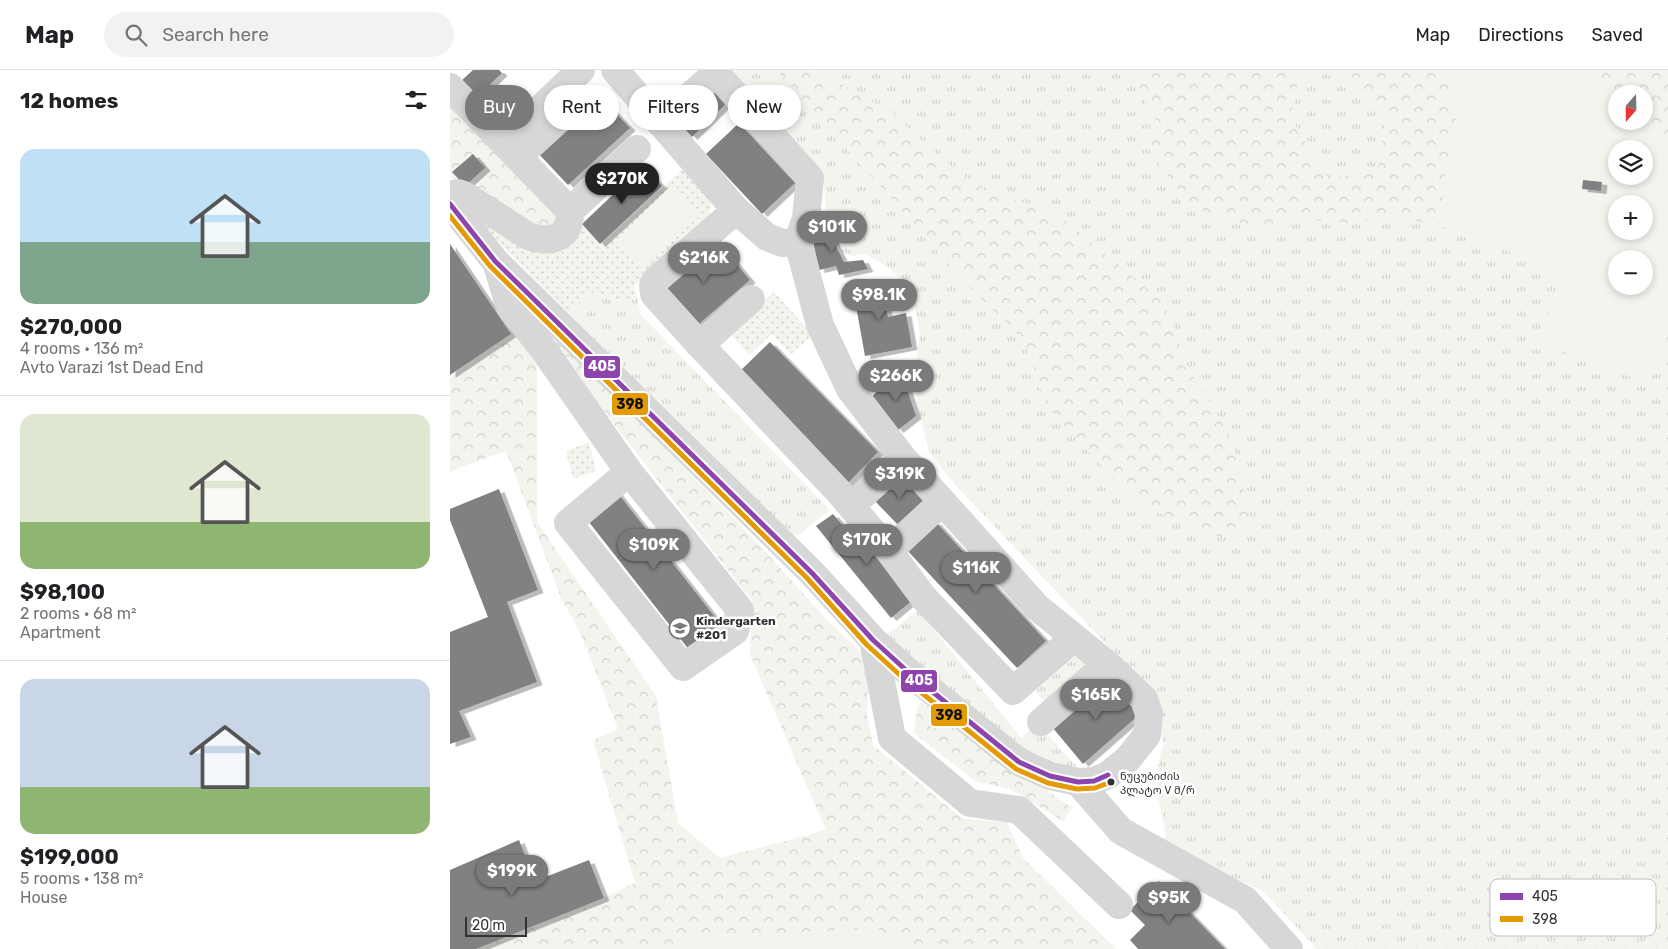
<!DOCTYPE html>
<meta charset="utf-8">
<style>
body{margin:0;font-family:Rubik,"Noto Sans Georgian",sans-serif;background:#f2f2f2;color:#202124;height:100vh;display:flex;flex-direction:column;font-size:19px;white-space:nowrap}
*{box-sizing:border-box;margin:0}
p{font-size:16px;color:#757577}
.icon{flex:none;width:28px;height:28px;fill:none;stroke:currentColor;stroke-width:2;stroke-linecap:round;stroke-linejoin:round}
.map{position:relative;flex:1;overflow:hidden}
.details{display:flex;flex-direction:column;background:#fff;width:450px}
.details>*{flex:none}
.guide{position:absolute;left:15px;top:15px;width:475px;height:45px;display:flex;gap:10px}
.needle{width:32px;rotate:200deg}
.buttons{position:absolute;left:1158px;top:15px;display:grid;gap:10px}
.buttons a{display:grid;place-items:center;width:45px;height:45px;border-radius:50%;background:#fff;box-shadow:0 2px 8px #0003;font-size:25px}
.scale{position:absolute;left:15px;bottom:12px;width:62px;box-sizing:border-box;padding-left:5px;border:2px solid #333;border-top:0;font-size:14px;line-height:18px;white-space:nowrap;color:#333;-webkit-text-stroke:4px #fff;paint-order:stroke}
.price{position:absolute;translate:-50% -42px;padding:0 11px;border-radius:18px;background:#7a7a7a;color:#fff;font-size:16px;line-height:32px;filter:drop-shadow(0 1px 2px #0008)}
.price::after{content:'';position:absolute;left:50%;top:30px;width:15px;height:11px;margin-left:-8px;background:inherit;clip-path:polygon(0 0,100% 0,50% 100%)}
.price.current{background:#222;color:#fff}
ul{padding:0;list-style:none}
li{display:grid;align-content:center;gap:10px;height:265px;padding:0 20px}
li+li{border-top:1px solid #e0e0e0}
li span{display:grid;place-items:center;height:155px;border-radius:15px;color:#555}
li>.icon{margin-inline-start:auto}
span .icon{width:90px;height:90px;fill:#fffc;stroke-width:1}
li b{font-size:21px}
h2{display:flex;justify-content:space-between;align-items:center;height:60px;padding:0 20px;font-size:21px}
.tag{padding:0 18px;border-radius:22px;background:#fff;box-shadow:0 2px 8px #0003;font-size:18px;line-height:45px}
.tag.current{background:#7a7a7a;color:#fff}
header{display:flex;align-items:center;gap:30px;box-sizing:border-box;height:70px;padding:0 25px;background:#fff;border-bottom:1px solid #e0e0e0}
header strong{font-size:24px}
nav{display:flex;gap:28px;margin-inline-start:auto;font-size:18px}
.search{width:350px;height:45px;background:#f2f2f2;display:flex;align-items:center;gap:12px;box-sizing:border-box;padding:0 18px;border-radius:28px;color:#757577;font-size:19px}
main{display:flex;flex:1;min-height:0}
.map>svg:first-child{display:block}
.grass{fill:url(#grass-tufts)}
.forest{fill:url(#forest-crowns);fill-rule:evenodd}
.park{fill:url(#park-dots)}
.garden{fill:#f1f5ed;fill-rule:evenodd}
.building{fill:#818181;filter:url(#shadow)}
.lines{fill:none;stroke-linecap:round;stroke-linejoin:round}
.minor{stroke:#d7d7d7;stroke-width:28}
.bus-1-casing{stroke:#fff;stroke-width:9}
.bus-2-casing{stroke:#fff;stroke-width:9}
.bus-1{stroke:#8e44ad;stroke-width:5}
.bus-2{stroke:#e39a05;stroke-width:5}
.bus-dot{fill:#333;stroke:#fff;stroke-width:2}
.labels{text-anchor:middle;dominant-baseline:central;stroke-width:5;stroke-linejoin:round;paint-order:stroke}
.bus-label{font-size:11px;fill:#333;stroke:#fff;text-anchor:start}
.poi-label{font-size:12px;font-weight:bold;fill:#333;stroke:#fff;text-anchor:start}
.key{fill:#fff;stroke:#c2c2c2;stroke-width:1}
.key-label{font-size:14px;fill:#333}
.line-badge{stroke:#fff;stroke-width:2}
.badge-label{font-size:14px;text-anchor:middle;font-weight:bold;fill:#fff}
.pale-badge-label{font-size:14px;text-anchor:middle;font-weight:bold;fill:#111}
</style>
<header>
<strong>Map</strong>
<div class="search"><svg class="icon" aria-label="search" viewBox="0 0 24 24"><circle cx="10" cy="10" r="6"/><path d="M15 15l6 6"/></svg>Search here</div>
<nav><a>Map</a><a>Directions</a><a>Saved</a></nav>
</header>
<main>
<section class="details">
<h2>12 homes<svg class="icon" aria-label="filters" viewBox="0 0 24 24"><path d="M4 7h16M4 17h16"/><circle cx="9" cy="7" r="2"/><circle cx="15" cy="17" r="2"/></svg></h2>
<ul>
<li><span style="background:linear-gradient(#bfe0f5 60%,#7fa58c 0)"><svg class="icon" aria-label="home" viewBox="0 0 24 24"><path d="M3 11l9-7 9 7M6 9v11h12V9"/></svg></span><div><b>$270,000</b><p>4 rooms · 136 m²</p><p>Avto Varazi 1st Dead End</p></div></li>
<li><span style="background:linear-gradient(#dfe7d0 70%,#8fb573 0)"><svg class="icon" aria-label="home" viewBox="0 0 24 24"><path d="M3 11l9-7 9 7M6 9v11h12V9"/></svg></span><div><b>$98,100</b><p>2 rooms · 68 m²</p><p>Apartment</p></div></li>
<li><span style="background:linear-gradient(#c9d6e8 70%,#8fb573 0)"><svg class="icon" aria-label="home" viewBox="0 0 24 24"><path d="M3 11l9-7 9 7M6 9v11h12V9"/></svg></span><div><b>$199,000</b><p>5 rooms · 138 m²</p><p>House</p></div></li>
</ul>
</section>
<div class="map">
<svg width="1218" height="879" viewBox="0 0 1218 879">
<defs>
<pattern id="grass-tufts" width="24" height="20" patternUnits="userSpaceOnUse" patternTransform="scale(1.25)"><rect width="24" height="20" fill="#f1f5ed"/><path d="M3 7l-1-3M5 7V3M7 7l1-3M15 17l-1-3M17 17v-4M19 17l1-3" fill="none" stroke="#cfd2cc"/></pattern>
<pattern id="forest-crowns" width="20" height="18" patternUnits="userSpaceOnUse" patternTransform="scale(1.25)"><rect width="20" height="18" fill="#f1f5ed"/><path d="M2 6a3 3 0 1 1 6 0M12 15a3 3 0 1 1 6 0" fill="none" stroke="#cfd2cc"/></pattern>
<pattern id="park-dots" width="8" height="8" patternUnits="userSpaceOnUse" patternTransform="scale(1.25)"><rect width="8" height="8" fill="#f1f5ed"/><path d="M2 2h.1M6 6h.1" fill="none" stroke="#cfd2cc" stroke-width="1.8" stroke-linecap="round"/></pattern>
<filter id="shadow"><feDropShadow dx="5.5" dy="3" stdDeviation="0" flood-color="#0004"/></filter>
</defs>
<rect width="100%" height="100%" fill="#fff"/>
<!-- grass -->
<path class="grass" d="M272,0h55l194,219 53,51 24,68 91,97 81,32 13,-97 -45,-73 -24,-64 -106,-89 -74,-24 -152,-111 -24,-9h325l6,17 18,36 -7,29 86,69 32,11 21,-14 67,6 28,-9 56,11 124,45 -27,71 111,40 18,-47 2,1v613h-351l-54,-58 -100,-45 3,-12 -8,-38 -1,-13 1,-17 5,-22 -3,-34 -6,-16 -197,-207 -28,-35 -12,-48 -2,-34 5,-38 -7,-34 -8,-14 -14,-15 -26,-15 -13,2 -11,-5 -15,-30 -2,-37 -5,-11z
M852,0h40l44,46 -8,51 -49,13 -39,-63z
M140,222l31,9 16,-4 4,18 189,195 -31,25h-9l-7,-5 -215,-217z
M468,540l103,128 16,-15 43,47 -45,-13 -151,-120z
M628,584l8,10 -42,37 -9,-10z"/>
<!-- forest -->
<path class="forest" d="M327,0h31l24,9 59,33 53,49 40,29 74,24 106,89 24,64 45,73 18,86 -31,11 -81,-32 -91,-97 -24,-68 -53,-51z
M683,0h169l-12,47 39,63 49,-13 8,-51 -44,-46h105l9,50 -10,52 -6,54 -56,-11 -28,9 -67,-6 -21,14 -76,-25 -42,-55 7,-29 -18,-36z
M1143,0h75v70l-33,-19h9v-27h-28v8z
M0,25l109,118 -10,21 -89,-48 -10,-10z
M79,239l227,232 69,77 37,36 6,27 -1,34 6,30 90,74 44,3 16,36 93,91h-193l-48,-20 -187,8 -16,12h-196l128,-51 31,-15 -42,-143 25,-11 -39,-99 -18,-32 -55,-147 -51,18 -5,4v-95l59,-49zM103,276l199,255 -2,54 76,175 -106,28 -42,-35 -22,-127 -119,-174v-153l-4,-19z
M471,632l151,106 -9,13 -53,-32 -35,-8 -61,-48 3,-24z"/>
<!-- park -->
<path class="park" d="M235,97l27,33 -4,24 -74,62 3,11 -15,4 -32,-9 -22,21 -94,-96 46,23 58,-19 23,24z
M324,222l39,43 -22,19 -19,-20 -23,21 -20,-22z
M139,372l7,29 -23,8 -7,-28z"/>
<!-- garden -->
<path class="garden" d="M997,0h146l23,32v19h19l33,19v196h-2l-18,47 -111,-41 27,-71 -124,-45 6,-54 10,-52zM1166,79h28v27h-28zM1166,134h28v27h-28zM1166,189h28v27h-28z
M225,116l26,28 -59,54 -26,-28z
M425,859l48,20h-251l16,-12z"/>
<!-- building -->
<path class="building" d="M23,0h26l3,3 -26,25 -16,-16z
M266,15l14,15 -38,37 -14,-15z
M147,23l33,35 -62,57 -32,-34z
M289,53l56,60 -33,31 -56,-60z
M23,84l12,14 -20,18 -13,-14z
M193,96l19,20 -62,58 -18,-20z
M1133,110l19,2 -1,9 -19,-2z
M375,154l19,38 19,-2 5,9 -29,6 -3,-9 -17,4 -9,-43z
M265,168l35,42 -57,49 -36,-42z
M0,174l61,90 -61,41z
M430,209l8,38 18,-4 6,34 -47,9 -13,-72z
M320,272l108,110 -31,32 -109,-111z
M451,301l15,45 -18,14 -27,-33z
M451,403l27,28 -28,26 -27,-28z
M49,419l39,101 -31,12 30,80 -78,29 12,26 -21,7v-112l38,-15 -38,-97v-11z
M167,422l105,134 -32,25 -105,-134z
M383,444l17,20 7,-5 57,70 -23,19 -75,-92z
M485,451l111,120 -29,27 -112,-120z
M659,608l31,36 -57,50 -31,-37z
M69,770l16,41 54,-21 15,38 -128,51h-26v-79z
M709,811l66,68h-87l-8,-9 15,-15 -15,-15z"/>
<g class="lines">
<!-- minor -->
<path class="minor" d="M165,0l121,140 31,27 15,6 16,-1
M0,17l120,124c1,27 -19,33 -42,25l-64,-41 -6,-2 -8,2
M210,53l56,-50
M54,73l77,-73
M68,87l64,-59
M0,134l45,57 317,312 61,67 34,31 112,91 31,14 28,6 16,-1 14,-6 20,-16 19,-24 2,-21 -5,-15 -37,-35 -70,-57 -134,-149 -53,-69 -30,-64 -22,-83 8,-24 4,-40 -97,-108
M286,140l-80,70 -3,5 1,9 46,51 139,147 50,59 35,47 89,93 61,-53
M120,141l67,-62
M47,195l13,42 34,43 85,122 111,138 -5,21 -52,36 -115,-144 61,-51
M250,275l51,-46
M401,436l52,-48
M439,481l42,-39
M423,570l19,98 78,65 49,7 100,95
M591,652l66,-58
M628,712l43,49 124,69 44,49"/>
<!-- bus-1 casing -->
<g class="bus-1-casing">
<path id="bus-1" d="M0,134l45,57 317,312 61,67 34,31 112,91 31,14 28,6 16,-1 14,-6"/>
</g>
<!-- bus-2 casing -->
<g class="bus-2-casing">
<path id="bus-2" d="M0,146l40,50 317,312 60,67 35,32 114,92 32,14 29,6 18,-1 16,-6"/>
</g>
<!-- bus-1 -->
<use href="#bus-1" class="bus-1"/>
<!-- bus-2 -->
<use href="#bus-2" class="bus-2"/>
</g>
<!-- icons -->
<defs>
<g id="school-ring" transform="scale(1.125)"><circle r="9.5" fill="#fff" stroke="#7a7a7a" stroke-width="1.5"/><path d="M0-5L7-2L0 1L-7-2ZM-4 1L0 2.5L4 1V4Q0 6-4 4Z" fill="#7a7a7a"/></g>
</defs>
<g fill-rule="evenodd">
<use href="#school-ring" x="230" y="558"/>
</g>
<!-- markers -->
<circle class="bus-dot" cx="661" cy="712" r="4.5"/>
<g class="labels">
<!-- bus labels -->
<g class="bus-label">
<text x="670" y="706">ნუცუბიძის<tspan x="670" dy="14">პლატო V მ/რ</tspan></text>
</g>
<!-- poi labels -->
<g class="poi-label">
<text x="246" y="551">Kindergarten<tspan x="246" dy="14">#201</tspan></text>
</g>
</g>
<!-- legend -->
<rect x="1040" y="809" width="166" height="57" rx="8" class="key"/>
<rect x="1050" y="823" width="23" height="7" fill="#8e44ad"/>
<rect x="1050" y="846" width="23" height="6" fill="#e39a05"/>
<g class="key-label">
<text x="1082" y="831">405</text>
<text x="1082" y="854">398</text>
</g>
<g class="line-badge">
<rect x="133" y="285" width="38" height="24" rx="5" fill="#8e44ad"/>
<rect x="161" y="322" width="38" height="24" rx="5" fill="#e39a05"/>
<rect x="450" y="599" width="38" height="24" rx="5" fill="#8e44ad"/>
<rect x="480" y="633" width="38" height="24" rx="5" fill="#e39a05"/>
</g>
<g class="badge-label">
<text x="152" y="301">405</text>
<text x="469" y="615">405</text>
</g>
<g class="pale-badge-label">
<text x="180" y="339">398</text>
<text x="499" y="650">398</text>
</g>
</svg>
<div class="buttons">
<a><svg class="needle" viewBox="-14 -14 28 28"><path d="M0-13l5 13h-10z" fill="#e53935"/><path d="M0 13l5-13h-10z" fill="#757577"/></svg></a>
<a><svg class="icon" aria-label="layers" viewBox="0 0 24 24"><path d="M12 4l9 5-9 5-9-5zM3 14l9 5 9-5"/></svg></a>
<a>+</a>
<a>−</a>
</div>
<div class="scale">20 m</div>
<b class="price current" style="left:172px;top:135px">$270K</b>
<b class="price" style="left:382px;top:183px">$101K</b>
<b class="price" style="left:254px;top:214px">$216K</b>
<b class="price" style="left:429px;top:251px">$98.1K</b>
<b class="price" style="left:446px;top:332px">$266K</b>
<b class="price" style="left:450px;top:430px">$319K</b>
<b class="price" style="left:417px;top:496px">$170K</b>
<b class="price" style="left:204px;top:501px">$109K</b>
<b class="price" style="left:526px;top:524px">$116K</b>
<b class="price" style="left:646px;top:651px">$165K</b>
<b class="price" style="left:62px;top:827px">$199K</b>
<b class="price" style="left:719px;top:854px">$95K</b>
<div class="guide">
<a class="tag current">Buy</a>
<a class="tag">Rent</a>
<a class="tag">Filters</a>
<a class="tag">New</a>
</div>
</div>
</main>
